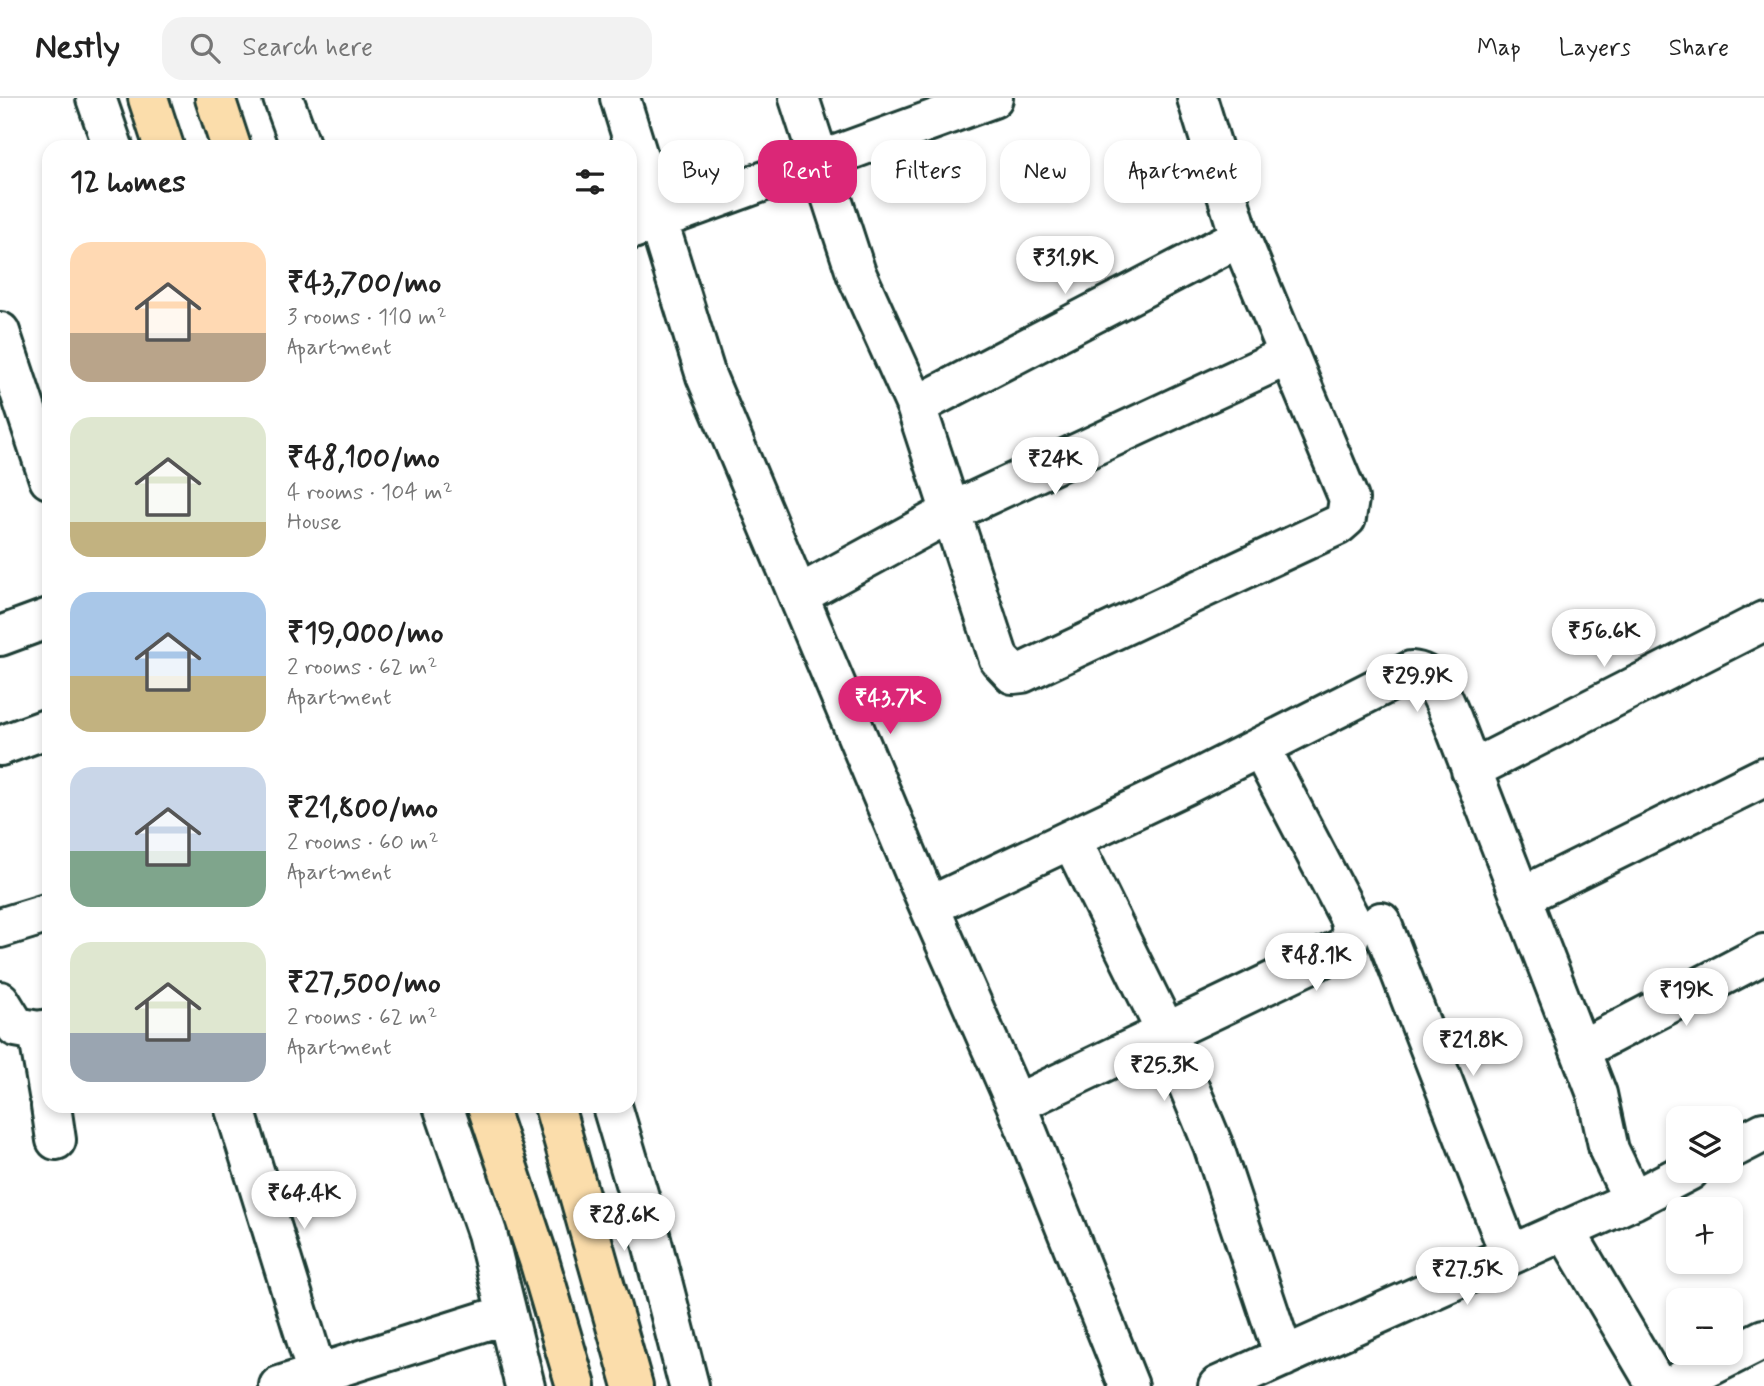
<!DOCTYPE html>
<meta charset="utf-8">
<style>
body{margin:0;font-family:Mynerve,sans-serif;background:#f2f2f2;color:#222;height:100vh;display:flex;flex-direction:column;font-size:26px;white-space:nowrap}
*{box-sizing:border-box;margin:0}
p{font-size:23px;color:#767676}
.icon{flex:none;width:38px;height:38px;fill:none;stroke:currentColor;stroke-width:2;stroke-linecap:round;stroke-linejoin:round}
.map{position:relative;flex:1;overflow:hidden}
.panel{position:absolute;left:42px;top:42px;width:595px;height:973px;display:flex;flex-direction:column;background:#fff;border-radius:21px;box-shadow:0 4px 10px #0003}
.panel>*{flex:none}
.hud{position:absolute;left:658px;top:42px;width:665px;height:63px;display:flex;gap:14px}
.fabs{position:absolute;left:1666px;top:1008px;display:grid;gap:14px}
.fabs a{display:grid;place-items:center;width:77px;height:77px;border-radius:14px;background:#fff;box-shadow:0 4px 10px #0003;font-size:35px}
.price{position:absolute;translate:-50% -60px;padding:0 16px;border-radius:24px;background:#fff;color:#222;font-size:23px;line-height:46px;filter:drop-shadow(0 2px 4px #0008)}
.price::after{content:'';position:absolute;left:50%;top:42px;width:21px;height:16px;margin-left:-10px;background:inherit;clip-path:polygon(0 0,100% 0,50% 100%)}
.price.selected{background:#db2777;color:#fff}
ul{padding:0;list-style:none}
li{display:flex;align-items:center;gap:21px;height:175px;padding:0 28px}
li span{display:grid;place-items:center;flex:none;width:196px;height:140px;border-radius:21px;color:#555}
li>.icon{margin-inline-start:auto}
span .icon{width:84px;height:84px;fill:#fffc;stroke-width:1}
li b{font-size:30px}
h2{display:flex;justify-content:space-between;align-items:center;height:84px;padding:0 28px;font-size:30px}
.pill{padding:0 24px;border-radius:21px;background:#fff;box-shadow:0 4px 10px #0003;font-size:24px;line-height:63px}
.pill.selected{background:#db2777;color:#fff}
header{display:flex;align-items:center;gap:42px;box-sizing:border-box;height:98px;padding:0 35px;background:#fff;border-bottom:2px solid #e0e0e0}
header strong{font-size:33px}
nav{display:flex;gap:38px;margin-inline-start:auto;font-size:24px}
.search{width:490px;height:63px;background:#f2f2f2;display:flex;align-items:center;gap:18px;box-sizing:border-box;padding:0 24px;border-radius:21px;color:#767676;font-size:26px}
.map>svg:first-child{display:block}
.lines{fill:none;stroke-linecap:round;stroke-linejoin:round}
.minor-casing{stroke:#1f3d34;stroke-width:44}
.highway-casing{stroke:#1f3d34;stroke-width:44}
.minor{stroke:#fff;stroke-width:38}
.highway{stroke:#fbddab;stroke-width:38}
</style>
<header>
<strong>Nestly</strong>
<div class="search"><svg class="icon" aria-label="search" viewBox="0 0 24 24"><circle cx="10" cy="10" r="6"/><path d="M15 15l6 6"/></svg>Search here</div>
<nav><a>Map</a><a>Layers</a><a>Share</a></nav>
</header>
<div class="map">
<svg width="1764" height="1288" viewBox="0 0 1764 1288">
<rect width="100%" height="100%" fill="#fff"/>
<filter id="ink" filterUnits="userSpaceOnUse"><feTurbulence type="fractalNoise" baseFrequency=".0143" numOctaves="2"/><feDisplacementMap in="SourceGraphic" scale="14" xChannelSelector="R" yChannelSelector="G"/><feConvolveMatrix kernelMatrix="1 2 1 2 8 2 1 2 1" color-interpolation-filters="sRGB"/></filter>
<g filter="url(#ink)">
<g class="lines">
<!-- minor casing -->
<g class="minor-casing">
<path id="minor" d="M96,0l17,49
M283,0l18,49
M620,0l86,278 213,507 97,221 113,282
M799,0l57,175 60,133 83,253 14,15 9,-1 316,-148 8,-7 3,-19 -109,-262 -43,-139
M630,132l363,-132
M0,234l49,147
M916,308l324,-169
M799,497l154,-84 336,-156
M0,538l49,-18
M0,648l49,-18
M1471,672l293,-149
M1071,741l95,193 47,113 71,212
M1521,799l243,-120
M930,808l255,-121 226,-114c26,2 31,27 41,48l145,375 12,56 24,50
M1381,824l129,333
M0,830l49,-15
M0,903l16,26 22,4 11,-2
M38,933l11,64
M1580,952l184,-96
M1016,1006l331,-158 5,-17 -3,-12 -89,-170
M51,1008l5,34
M234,1008l83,268
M443,1008l44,127 38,153
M612,1008l36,121 41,159
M1731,1051l33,-17
M1565,1132l92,156
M279,1288l228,-72
M1218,1288l415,-186 56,-29
M1671,1288l93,-47"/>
</g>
<!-- highway casing -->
<g class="highway-casing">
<path id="highway" d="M148,0l16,49
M215,0l16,49
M487,1008l52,154 37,126
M554,1008l79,280"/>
</g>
<!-- minor -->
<use href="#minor" class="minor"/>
<!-- highway -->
<use href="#highway" class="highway"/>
</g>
</g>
</svg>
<div class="fabs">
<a><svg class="icon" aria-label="layers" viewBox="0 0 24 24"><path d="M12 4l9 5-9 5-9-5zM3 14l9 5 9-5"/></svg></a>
<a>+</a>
<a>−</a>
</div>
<b class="price" style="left:1065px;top:198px">₹31.9K</b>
<b class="price" style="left:1055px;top:399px">₹24K</b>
<b class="price" style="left:1604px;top:571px">₹56.6K</b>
<b class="price" style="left:1417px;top:616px">₹29.9K</b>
<b class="price selected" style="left:890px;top:638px">₹43.7K</b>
<b class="price" style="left:1316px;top:895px">₹48.1K</b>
<b class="price" style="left:1686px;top:930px">₹19K</b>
<b class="price" style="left:1473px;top:980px">₹21.8K</b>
<b class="price" style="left:1164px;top:1005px">₹25.3K</b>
<b class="price" style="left:304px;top:1133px">₹64.4K</b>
<b class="price" style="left:624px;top:1155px">₹28.6K</b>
<b class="price" style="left:1467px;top:1209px">₹27.5K</b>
<div class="hud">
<a class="pill">Buy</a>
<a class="pill selected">Rent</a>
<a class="pill">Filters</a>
<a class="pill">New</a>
<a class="pill">Apartment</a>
</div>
<section class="panel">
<h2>12 homes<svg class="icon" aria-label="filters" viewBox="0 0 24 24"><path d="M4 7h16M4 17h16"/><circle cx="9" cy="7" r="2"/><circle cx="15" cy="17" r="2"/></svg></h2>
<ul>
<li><span style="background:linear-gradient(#ffd9b3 65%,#b9a48a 0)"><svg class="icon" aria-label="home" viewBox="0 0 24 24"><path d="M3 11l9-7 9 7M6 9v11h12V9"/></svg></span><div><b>₹43,700/mo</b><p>3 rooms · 110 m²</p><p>Apartment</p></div></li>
<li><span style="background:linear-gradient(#dfe7d0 75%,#c2b280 0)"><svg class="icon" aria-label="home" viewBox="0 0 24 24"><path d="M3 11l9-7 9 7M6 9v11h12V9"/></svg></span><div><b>₹48,100/mo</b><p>4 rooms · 104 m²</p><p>House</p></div></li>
<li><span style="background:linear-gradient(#a9c7e8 60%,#c2b280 0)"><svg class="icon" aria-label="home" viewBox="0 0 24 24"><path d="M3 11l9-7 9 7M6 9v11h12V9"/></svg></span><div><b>₹19,000/mo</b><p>2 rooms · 62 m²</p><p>Apartment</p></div></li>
<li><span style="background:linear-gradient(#c9d6e8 60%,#7fa58c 0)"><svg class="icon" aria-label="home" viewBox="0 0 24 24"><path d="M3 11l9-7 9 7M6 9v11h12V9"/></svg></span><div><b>₹21,800/mo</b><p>2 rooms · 60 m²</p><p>Apartment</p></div></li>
<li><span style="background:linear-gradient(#dfe7d0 65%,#9aa5b1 0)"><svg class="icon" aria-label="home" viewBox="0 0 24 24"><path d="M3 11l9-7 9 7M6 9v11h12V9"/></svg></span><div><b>₹27,500/mo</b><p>2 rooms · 62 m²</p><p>Apartment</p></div></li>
</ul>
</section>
</div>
